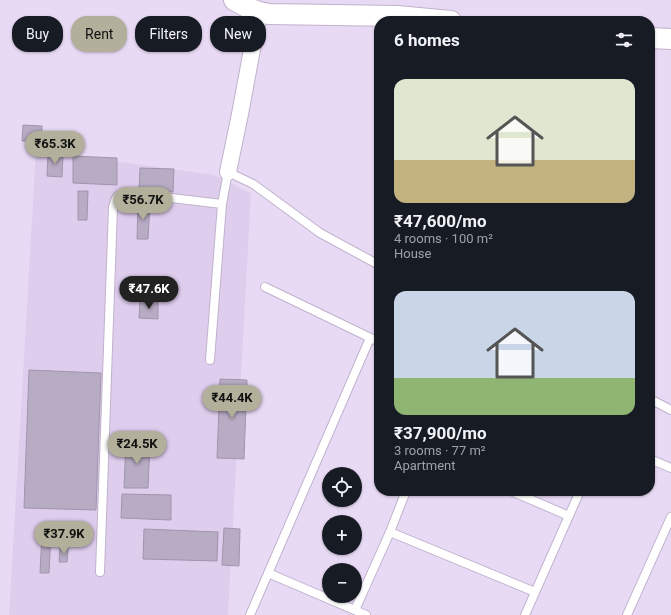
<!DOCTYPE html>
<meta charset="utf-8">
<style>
body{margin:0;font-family:Roboto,sans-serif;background:#242831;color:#f1f3f6;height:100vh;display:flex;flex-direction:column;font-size:15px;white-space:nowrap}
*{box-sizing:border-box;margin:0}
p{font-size:13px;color:#9ea1a6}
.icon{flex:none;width:22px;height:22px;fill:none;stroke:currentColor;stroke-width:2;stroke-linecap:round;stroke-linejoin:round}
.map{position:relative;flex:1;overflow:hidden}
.details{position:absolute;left:374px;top:16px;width:281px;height:480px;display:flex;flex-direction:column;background:#171b24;border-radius:16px;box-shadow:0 1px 3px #0004}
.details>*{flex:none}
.guide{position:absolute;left:12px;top:16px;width:302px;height:36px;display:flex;gap:8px}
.controls{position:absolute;left:322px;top:467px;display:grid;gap:8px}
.controls a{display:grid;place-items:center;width:40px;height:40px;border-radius:50%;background:#171b24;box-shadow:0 1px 3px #0004;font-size:20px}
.price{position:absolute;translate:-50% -34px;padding:0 9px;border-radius:14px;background:#b2af9a;color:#111;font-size:13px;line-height:26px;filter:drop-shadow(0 1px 2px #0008)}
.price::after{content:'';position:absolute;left:50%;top:24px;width:12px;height:9px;margin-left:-6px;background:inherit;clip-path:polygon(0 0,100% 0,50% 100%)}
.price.selected{background:#222;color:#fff}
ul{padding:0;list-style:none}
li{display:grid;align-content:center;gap:8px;height:212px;padding:0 20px}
li span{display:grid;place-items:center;height:124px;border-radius:12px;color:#555}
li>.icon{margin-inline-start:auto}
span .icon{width:72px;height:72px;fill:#fffc;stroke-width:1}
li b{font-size:17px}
h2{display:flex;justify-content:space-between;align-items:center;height:48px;padding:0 20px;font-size:17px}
.pill{padding:0 14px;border-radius:16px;background:#171b24;box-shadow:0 1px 3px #0004;font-size:14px;line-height:36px}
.pill.selected{background:#b2af9a;color:#111}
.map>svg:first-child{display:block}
.built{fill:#dfcdee}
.building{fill:#b8abc4;stroke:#a294ad}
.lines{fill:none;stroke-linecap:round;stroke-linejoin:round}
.service-casing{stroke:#c0b2cc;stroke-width:10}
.minor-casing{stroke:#c0b2cc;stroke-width:18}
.tertiary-casing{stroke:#c0b2cc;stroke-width:22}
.service{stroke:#fff;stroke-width:8}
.minor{stroke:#fff;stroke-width:16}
.tertiary{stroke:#fff;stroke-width:20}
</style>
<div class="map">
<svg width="671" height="615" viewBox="0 0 671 615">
<rect width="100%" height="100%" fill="#e8daf4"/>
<!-- built -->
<path class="built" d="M36,150l178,25 37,18 -23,422h-219z"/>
<!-- building -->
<path class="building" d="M23,125l19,1 -1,15h-19z
M48,154h15l-1,23 -15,-1z
M73,156l44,2v27l-44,-2z
M140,168l34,1 -1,23 -34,-2z
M78,191h10l-1,29h-9z
M138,203h12l-2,36h-11z
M140,301h18v18l-19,-1z
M29,370l72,3 -5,137 -72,-2z
M220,379l27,1 -3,79 -27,-1z
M126,441l24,1 -2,46h-24z
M122,494l49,1v25l-50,-2z
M224,528l16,1 -1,37 -17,-1z
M144,529l74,3 -1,29 -74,-2z
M42,532h9l-2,41h-9z
M60,548h8l-1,14h-8z"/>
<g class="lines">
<!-- service casing -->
<g class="service-casing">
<path id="service" d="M265,287l114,55
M210,360l12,-156 6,-32 25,12 7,5 60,44 59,32
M650,399l21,11
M650,459l21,9
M511,491l58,25
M390,532l145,60
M100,572l13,-365c3,-11 4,-13 16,-14l93,11
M268,573l98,42
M355,610l35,-78 16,-41
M250,615l120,-277
M525,615l55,-124
M627,615l44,-98"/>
</g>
<!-- minor casing -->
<g class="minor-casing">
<path id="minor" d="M228,172l12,-58 19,-102"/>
</g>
<!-- tertiary casing -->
<g class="tertiary-casing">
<path id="tertiary" d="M234,0c12,7 21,12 35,14l128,2 54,5
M650,38l21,1"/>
</g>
<!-- service -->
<use href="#service" class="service"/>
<!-- minor -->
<use href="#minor" class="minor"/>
<!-- tertiary -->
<use href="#tertiary" class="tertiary"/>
</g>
</svg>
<div class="controls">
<a><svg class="icon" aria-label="locate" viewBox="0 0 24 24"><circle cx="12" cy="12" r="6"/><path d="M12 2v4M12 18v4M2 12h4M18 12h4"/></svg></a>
<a>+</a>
<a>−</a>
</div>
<b class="price" style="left:55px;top:165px">₹65.3K</b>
<b class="price" style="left:143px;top:221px">₹56.7K</b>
<b class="price selected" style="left:149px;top:310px">₹47.6K</b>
<b class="price" style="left:232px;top:419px">₹44.4K</b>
<b class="price" style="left:137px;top:465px">₹24.5K</b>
<b class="price" style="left:64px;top:555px">₹37.9K</b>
<div class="guide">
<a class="pill">Buy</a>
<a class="pill selected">Rent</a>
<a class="pill">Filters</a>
<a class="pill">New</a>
</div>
<section class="details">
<h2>6 homes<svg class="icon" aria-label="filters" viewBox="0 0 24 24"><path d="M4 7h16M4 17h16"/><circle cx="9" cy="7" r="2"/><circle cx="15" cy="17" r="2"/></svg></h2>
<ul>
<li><span style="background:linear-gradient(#dfe7d0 65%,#c2b280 0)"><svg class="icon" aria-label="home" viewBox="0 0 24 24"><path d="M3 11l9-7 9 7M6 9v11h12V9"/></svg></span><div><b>₹47,600/mo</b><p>4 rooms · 100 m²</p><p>House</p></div></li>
<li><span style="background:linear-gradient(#c9d6e8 70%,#8fb573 0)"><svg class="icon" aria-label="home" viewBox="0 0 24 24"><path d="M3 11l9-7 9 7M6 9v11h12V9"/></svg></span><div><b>₹37,900/mo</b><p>3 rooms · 77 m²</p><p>Apartment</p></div></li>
</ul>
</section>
</div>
